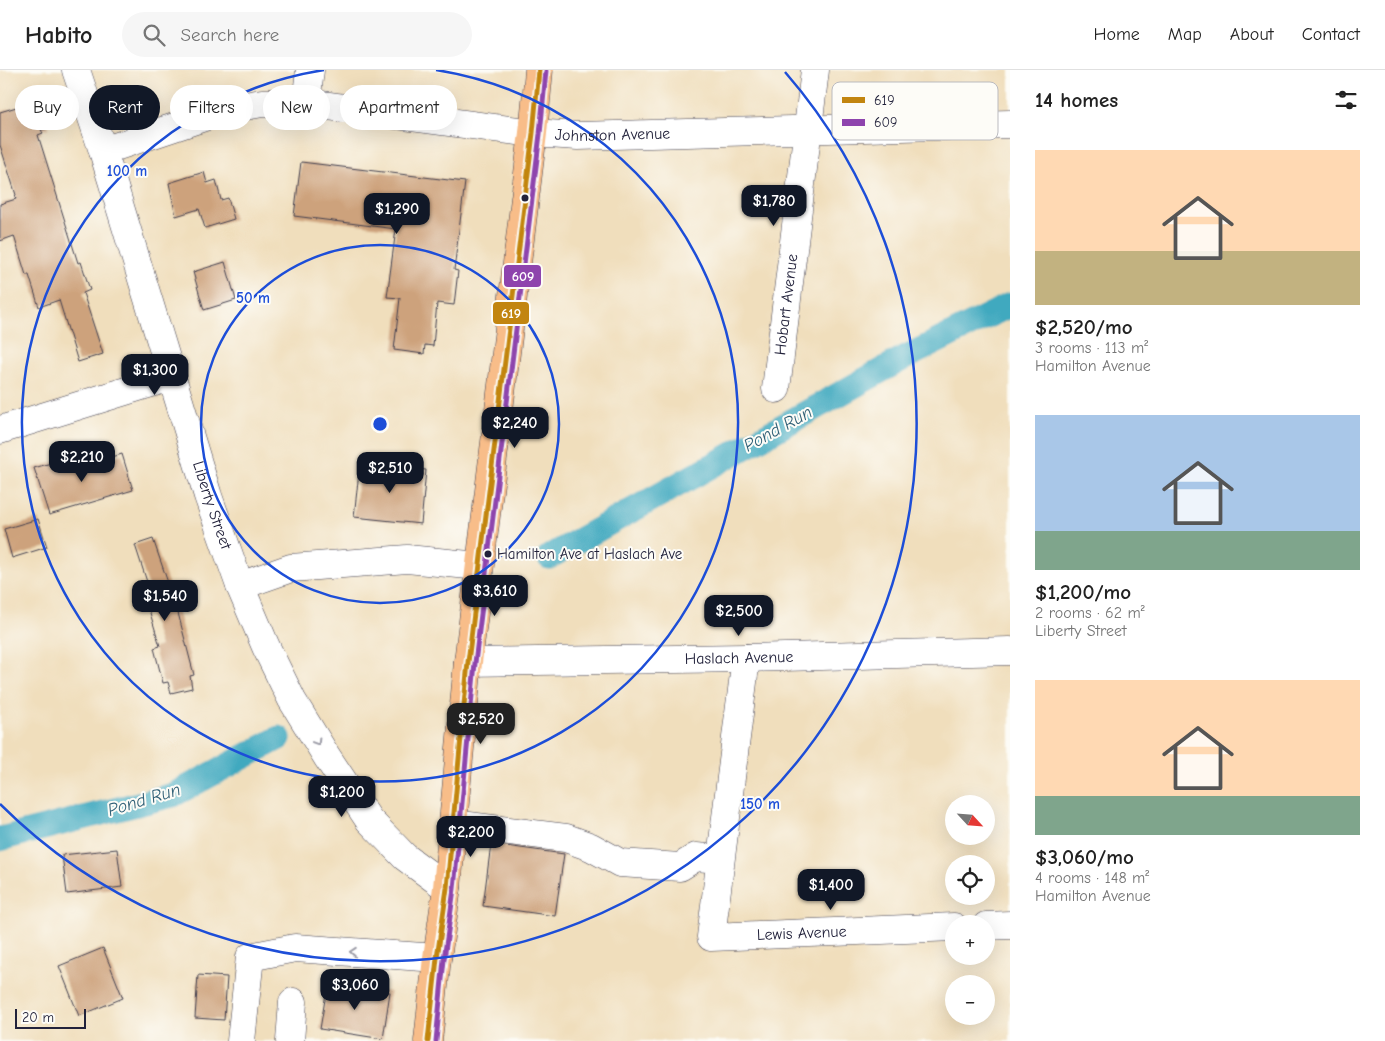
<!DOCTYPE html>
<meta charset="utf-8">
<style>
body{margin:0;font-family:"Comic Neue",sans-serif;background:#f6f6f6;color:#222;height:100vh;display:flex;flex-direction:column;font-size:19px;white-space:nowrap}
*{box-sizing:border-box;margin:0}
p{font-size:16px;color:#767676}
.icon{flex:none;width:28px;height:28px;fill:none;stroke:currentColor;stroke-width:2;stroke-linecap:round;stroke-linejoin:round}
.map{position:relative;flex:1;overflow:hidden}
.sheet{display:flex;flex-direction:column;background:#fff;width:375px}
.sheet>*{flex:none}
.guide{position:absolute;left:15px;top:15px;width:475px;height:45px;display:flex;gap:10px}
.needle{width:32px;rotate:116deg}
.buttons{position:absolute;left:945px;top:725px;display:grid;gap:10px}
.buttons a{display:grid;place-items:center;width:50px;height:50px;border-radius:50%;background:#fff;box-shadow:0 5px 20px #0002;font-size:25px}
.scale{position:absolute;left:15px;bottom:12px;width:71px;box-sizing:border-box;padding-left:5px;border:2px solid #22223b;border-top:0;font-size:14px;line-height:18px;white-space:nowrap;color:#22223b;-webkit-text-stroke:4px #fdfcf7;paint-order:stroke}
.price{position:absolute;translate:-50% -42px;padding:0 11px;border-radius:10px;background:#111827;color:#fff;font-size:16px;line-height:32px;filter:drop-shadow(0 1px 2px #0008)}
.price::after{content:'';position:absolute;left:50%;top:30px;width:15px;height:11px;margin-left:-8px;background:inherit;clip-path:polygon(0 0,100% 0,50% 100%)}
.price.current{background:#222;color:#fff}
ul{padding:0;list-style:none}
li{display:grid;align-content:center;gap:10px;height:265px;padding:0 25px}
li span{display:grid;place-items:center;height:155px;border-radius:0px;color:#555}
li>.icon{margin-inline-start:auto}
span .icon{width:90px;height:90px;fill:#fffc;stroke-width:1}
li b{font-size:21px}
h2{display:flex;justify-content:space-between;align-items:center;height:60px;padding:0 25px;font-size:21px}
.tag{padding:0 18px;border-radius:22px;background:#fff;box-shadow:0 5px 20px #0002;font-size:18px;line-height:45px}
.tag.current{background:#111827;color:#fff}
header{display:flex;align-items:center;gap:30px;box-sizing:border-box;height:70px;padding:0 25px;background:#fff;border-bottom:1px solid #e0e0e0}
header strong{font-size:24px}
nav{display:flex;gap:28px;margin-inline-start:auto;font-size:18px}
.search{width:350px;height:45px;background:#f6f6f6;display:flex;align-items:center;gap:12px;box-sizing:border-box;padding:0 18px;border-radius:28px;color:#767676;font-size:19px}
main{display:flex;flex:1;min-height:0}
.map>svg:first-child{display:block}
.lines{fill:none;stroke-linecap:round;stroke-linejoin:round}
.canal{stroke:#3fa9bf;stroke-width:25}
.building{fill:#cda27b}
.minor-casing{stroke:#413e4e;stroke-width:29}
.major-casing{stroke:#413e4e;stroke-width:29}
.minor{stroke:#fff;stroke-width:28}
.major{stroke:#f8bd89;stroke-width:28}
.bus-1-casing{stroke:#fdfcf7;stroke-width:9}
.bus-2-casing{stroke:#fdfcf7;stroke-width:9}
.bus-1{stroke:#c2850f;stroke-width:5}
.bus-2{stroke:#8e44ad;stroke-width:5}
.oneway{stroke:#9c9ca7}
.ring{fill:none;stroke:#1d4ed8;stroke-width:2.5}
.bus-dot{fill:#22223b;stroke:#fdfcf7;stroke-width:2}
.labels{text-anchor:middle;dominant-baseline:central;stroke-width:4;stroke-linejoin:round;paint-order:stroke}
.bus-label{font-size:15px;fill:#22223b;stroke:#fdfcf7;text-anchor:start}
.street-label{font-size:16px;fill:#22223b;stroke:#fdfcf7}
.water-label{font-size:18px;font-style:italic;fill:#2f5f76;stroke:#fdfcf7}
.key{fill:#fdfcf7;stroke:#bbbbbf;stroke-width:1}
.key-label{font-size:14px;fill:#22223b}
.centre{fill:#1d4ed8;stroke:#fdfcf7;stroke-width:2.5}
.ring-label{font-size:15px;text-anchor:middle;font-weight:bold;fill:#1d4ed8;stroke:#fdfcf7;stroke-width:4;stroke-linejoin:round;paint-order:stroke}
.line-badge{stroke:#fdfcf7;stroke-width:2}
.badge-label{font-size:14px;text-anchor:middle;font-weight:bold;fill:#fff}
</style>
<header>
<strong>Habito</strong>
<div class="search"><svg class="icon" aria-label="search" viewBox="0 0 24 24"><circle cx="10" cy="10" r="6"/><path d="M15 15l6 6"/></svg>Search here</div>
<nav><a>Home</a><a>Map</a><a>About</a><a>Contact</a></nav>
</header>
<main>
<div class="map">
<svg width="1010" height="971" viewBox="0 0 1010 971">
<rect width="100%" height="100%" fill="#fdfcf7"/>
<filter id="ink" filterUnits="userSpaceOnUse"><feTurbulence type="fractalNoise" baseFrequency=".02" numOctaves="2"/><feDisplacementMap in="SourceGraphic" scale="10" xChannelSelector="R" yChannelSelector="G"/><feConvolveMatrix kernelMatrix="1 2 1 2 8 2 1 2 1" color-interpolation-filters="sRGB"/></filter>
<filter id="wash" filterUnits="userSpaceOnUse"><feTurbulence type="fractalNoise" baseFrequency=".0096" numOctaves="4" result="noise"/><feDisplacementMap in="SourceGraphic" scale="20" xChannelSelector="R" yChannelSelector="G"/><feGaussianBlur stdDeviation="1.12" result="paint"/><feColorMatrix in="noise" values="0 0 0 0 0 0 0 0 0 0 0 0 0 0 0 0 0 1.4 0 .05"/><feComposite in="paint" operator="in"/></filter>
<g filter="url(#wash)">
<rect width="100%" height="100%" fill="#f0debc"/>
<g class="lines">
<!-- canal -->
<path class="canal" d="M549,487l353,-198 108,-54
M0,769l173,-44 106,-57"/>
</g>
<g id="blocks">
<!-- building -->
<path class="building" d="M33,32l1,4 8,-2 7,24 -8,2 2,3 -5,2 40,128 3,-1 9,28 -7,3 20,61 -25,8 -19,-62 -20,7 -10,-32h-3l-12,-39 -14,5v-37l16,-5 -1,-3 1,-1 -16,-50v-33z
M301,92l164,20 -11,88 4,1 -4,34 -17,-2 -4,43 -8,-1 -1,9 -30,-4 6,-52 -13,-1 9,-68 -102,-13z
M204,102l3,11 9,-3 5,20 7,-2 6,21 -29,9 -6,-19 -23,7 -7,-33z
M225,192l11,38 -32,10 -11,-38z
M122,384l11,36 -84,25 -15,-47 34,-10 4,11z
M360,393l66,7 -5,54 -67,-7z
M38,449l9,28 -35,11 -8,-29z
M153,469l24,70 17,66 -4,1 2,12 -21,5 -3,-11 -5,1 -9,-35 6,-2 -16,-53 6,-2 -15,-46z
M491,774l73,10 -9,62 -72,-10z
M117,779l5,38 -55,7 -5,-39z
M103,878l20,50 -44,18 -20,-50z
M198,905l29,2 -3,43 -29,-2z
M328,912l62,10 -7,47 -63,-10z"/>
</g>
</g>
<g filter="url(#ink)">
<use href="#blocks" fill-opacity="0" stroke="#413e4e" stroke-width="1"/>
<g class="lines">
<!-- minor casing -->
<g class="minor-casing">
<g id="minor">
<path id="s1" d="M76,0l27,81 105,345 32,90 26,61 26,53 35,57 42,63 36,37 42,31"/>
<path d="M306,33l4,-33"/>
<path id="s2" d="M103,81l125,-42 34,-6h44l227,30 45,3 432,-12"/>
<path id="s3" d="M776,319l39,-319"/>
<path d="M0,360l171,-53"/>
<path d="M240,516l51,-18 116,-9 72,7"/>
<path id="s4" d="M746,588l-35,279 243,-10"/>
<path id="s5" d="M468,592l278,-4 264,-7"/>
<path d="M453,754l113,14 25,9 29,16 60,4 16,-10 24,2"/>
<path d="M986,856l24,-1"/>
<path d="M241,971l9,-84 45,-9 142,10"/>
<path d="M290,971l3,-39"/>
</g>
</g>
<!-- major casing -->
<g class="major-casing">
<path id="major" d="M428,971l9,-83 10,-70 21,-226 65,-529 6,-63"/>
</g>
<!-- minor -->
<use href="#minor" class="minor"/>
<!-- major -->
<use href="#major" class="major"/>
<!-- bus-1 casing -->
<g class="bus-1-casing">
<path id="bus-1" d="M428,971l9,-83 10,-70 21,-226 65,-529 6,-63"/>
</g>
<!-- bus-2 casing -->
<g class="bus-2-casing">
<path id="bus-2" d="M436,971l8,-82 10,-70 21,-226 65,-529 6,-63"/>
</g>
<!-- bus-1 -->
<use href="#bus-1" class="bus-1"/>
<!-- bus-2 -->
<use href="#bus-2" class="bus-2"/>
</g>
<!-- one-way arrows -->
<defs><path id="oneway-chevron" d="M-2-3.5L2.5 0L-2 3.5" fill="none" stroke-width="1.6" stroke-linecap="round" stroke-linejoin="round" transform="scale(1.25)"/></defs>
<g class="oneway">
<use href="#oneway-chevron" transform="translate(317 672) rotate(59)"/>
<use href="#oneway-chevron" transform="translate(353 882) rotate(-176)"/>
</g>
</g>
<!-- distance rings -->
<g class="ring">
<circle cx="380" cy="354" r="179"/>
<path d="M436 0A358 358 0 1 1 324 0"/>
<path d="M785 2A537 537 0 0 1 0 734"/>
</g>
<!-- markers -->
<g class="bus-dot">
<circle cx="525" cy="128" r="4.5"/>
<circle cx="488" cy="484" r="4.5"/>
</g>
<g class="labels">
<!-- bus labels -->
<g class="bus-label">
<text x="497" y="484">Hamilton Ave at Haslach Ave</text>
</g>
<!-- street labels -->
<g class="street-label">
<text stroke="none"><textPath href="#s2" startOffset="519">Johnston Avenue</textPath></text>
<text stroke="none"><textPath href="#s3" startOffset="85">Hobart Avenue</textPath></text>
<text stroke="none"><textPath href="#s1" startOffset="456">Liberty Street</textPath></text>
<text stroke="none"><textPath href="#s5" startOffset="271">Haslach Avenue</textPath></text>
<text stroke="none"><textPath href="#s4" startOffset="372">Lewis Avenue</textPath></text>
</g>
<!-- water labels -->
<g class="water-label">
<text transform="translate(778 359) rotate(-29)">Pond Run</text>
<text transform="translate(144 730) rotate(-17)">Pond Run</text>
</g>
</g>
<!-- legend -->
<rect x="832" y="12" width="166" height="58" rx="8" class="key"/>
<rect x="842" y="27" width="23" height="6" fill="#c2850f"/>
<rect x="842" y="49" width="23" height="7" fill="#8e44ad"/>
<g class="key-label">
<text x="874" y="35">619</text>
<text x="874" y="57">609</text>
</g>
<circle cx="380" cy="354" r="8" class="centre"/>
<g class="ring-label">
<text x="127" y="106">100 m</text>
<text x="253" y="233">50 m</text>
<text x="760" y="739">150 m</text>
</g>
<g class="line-badge">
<rect x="503" y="194" width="39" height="24" rx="5" fill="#8e44ad"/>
<rect x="492" y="231" width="38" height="24" rx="5" fill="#c2850f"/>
</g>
<g class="badge-label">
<text x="523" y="211">609</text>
<text x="511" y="248">619</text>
</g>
</svg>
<div class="buttons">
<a><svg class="needle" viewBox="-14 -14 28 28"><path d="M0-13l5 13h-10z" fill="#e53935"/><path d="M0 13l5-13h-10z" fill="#767676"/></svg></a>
<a><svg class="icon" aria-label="locate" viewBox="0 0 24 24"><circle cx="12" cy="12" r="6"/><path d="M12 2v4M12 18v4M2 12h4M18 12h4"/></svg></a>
<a>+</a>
<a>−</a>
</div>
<div class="scale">20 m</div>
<b class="price" style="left:774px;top:157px">$1,780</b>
<b class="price" style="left:397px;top:165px">$1,290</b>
<b class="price" style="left:155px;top:326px">$1,300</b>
<b class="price" style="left:515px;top:379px">$2,240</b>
<b class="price" style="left:82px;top:413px">$2,210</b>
<b class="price" style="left:390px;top:424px">$2,510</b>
<b class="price" style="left:495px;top:547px">$3,610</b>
<b class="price" style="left:165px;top:552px">$1,540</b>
<b class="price" style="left:739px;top:567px">$2,500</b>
<b class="price current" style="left:481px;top:675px">$2,520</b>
<b class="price" style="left:342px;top:748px">$1,200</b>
<b class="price" style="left:471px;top:788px">$2,200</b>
<b class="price" style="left:831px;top:841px">$1,400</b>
<b class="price" style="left:355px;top:941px">$3,060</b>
<div class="guide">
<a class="tag">Buy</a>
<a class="tag current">Rent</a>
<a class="tag">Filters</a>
<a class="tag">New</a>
<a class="tag">Apartment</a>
</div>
</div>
<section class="sheet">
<h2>14 homes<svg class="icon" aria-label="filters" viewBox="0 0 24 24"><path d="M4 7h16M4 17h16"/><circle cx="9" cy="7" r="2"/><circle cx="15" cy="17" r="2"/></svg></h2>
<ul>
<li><span style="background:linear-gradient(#ffd9b3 65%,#c2b280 0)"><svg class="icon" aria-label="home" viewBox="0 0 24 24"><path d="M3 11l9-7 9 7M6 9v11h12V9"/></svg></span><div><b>$2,520/mo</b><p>3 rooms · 113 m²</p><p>Hamilton Avenue</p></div></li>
<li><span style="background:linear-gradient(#a9c7e8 75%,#7fa58c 0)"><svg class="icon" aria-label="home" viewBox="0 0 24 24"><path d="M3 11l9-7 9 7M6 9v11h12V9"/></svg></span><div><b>$1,200/mo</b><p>2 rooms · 62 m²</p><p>Liberty Street</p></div></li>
<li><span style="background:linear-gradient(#ffd9b3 75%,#7fa58c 0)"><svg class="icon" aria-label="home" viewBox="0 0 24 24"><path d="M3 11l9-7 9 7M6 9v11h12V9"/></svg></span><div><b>$3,060/mo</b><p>4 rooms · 148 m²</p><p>Hamilton Avenue</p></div></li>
</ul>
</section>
</main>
